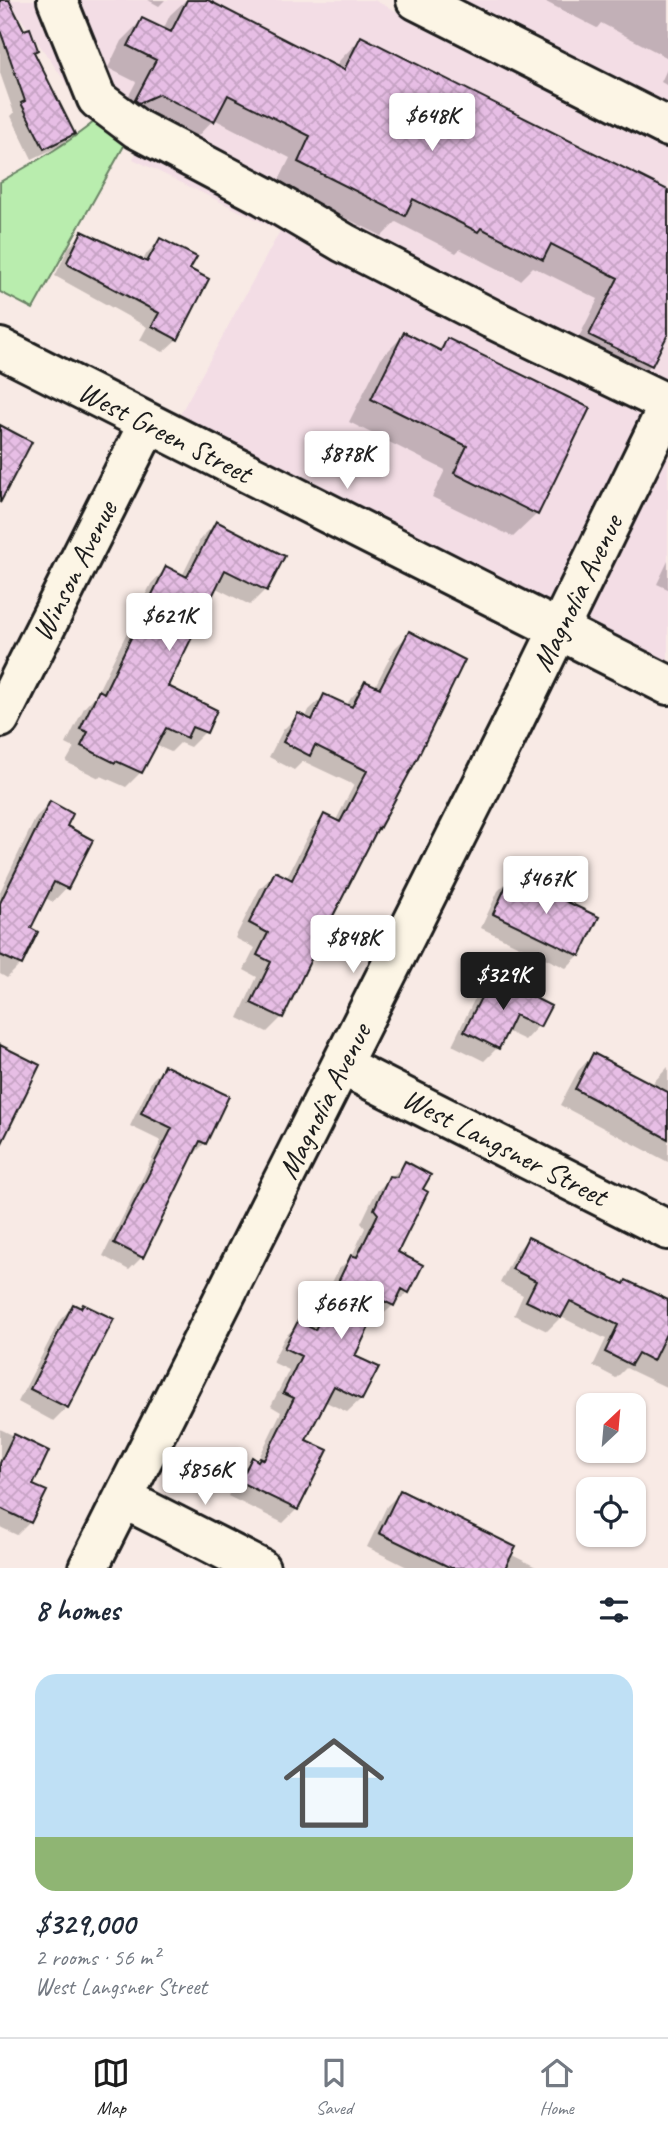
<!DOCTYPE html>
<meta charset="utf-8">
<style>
body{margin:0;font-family:Caveat,sans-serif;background:#f2f2f3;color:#1f2937;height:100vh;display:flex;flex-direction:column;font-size:26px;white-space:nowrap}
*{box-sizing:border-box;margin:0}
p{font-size:23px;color:#747a83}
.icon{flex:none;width:38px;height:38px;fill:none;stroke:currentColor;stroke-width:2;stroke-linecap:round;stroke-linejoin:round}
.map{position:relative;height:1568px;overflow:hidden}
.sheet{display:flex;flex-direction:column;background:#fff;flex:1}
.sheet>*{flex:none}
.needle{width:46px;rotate:26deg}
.fabs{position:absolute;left:576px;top:1393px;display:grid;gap:14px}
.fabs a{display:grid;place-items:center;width:70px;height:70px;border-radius:14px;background:#fff;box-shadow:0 2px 5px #0004;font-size:35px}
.price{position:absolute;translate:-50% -60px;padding:0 16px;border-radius:7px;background:#fff;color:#222;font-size:23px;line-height:46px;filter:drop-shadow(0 2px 4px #0008)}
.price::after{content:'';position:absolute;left:50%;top:42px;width:21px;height:16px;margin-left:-10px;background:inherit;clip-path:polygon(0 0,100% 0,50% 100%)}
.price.current{background:#1c1c1c;color:#fff}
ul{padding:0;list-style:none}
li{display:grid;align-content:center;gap:14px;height:371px;padding:0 35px}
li+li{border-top:2px solid #e0e1e3}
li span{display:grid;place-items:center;height:217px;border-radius:21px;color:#555}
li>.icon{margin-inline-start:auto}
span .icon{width:126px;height:126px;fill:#fffc;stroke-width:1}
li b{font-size:30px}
h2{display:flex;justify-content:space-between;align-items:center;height:84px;padding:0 35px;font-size:30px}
.tab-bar{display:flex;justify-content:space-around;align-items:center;height:98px;border-top:2px solid #e0e1e3;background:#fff;font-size:19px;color:#747a83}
.tab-bar a{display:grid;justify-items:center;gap:4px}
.tab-bar .current{color:#1c1c1c}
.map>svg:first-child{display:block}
.built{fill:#f3dde5}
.green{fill:#b9edae;stroke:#6a8465;stroke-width:2}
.shadow{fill:#0003}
.building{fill:url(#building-cross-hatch);stroke:#1c1c1c;stroke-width:2}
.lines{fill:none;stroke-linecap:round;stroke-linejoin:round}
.minor-casing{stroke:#1c1c1c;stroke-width:44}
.minor{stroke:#fcf5e5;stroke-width:38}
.labels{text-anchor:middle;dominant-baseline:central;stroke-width:6;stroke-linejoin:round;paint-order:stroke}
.street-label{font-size:30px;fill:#1c1c1c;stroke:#fcf5e5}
</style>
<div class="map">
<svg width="668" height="1568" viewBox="0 0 668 1568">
<defs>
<pattern id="building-cross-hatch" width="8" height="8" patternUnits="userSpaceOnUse" patternTransform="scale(1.75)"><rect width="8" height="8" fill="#e7bee5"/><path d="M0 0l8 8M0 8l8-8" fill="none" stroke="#c6a3c4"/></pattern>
</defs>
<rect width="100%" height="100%" fill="#f8eae5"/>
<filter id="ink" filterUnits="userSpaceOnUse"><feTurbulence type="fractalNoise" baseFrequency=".0143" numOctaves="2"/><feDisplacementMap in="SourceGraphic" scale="14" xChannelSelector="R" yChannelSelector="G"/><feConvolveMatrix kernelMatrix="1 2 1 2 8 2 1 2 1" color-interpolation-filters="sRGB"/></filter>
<g filter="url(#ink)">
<!-- built -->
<path class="built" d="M8,0h366l294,148v550l-502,-258 114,-209 -147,-72 9,-18 -57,-31z
M457,0h211v106z"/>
<!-- green -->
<path class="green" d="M100,117l30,18 -97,174 -33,-17v-110c35,-20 69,-39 100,-65z"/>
<!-- shadow -->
<path class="shadow" d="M0,0h7l16,32 13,18 -3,3 40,80 -11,12 -30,14 -21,-43 3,-3 -14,-40z
M148,0h17l-6,6z
M186,0h18l132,67 4,-7 21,-22 307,154v138l-17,35 -21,21 -61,-29 29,-58 -65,-32 -13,13 -60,-31 -4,4 -60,-31 -14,14 -105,-52 13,-26 -76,-39 -22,23 -77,-20 21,-40 -28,-14 13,-27 21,-21 21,10 7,-15z
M542,0h126v58l-67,-35 -4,5z
M668,67v19l-7,-4z
M83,233l59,29 5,-9 13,-13 28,29 -11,70 -14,13 -23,-12 7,-13 -92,-51 14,-29z
M404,335l33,16 11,-11 89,174 -24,23 -81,-40 13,-27 -96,-48 32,-64z
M216,523l49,67 -15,15 -36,-18 -48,100 39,45 -15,15 -10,-4 -9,9 -16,-7 -14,27 -15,15 -25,-11 -2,2 -33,-16 8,-14 -8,-4 18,-36 12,-13 55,-111 15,-16 16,8 19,-38z
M668,561v28l-11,-5z
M410,633l-36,199 -92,185 -15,15 -29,-14 19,-41 -13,-7 11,-22 -20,-10 25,-50 15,-14 11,5 24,-48 14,-15 11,6 19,-37 -51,-24 -9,9 -25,-13 14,-27 15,-15 7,4 4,-9 15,-14 22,10 5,-8 14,-15 9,5 21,-40z
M50,803l15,24 1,61 -13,14 -9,-5 -15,32 -8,35 -14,14 -7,-4v-82l36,-75z
M512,877l67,78 -13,13 -85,-40 17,-37z
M492,978l57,28 -11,20 -13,14 -19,-9 -9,17 -13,13 -32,-16 26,-53z
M593,1055l58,30 17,-18v95l-108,-57 18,-34z
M165,1067l40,76 -13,13 -50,101 -13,13 -26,-14 58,-115 -31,-15 22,-46z
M405,1164l-9,89 12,39 -29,26 -6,-3 -20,41 8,43 -14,13 -23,-11 -20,39 -7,69 -14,14 -55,-27 11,-23 13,-13 5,2 24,-50 -10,-6 18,-36 -17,-8 13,-25 14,-14 11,6 28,-59 13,-12 14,-30 -4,-5 15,-31z
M528,1239l95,46 45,17v86l-42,-20 -10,10 -23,-12 13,-27 -45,-22 -14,14 -33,-16 9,-20 -23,-12 15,-30z
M73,1306l-6,101 -14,14 -35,-19 42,-82z
M0,1429l43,21 -12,36 13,6 -14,30 -13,13 -17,-8z
M401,1492l109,62 28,14h-129l-42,-21 20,-41z"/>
<!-- building -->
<path class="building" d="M0,0h9l15,30 6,-2 8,22 -4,2 41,82 -31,15 -23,-46 4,-2 -25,-71z
M187,0h21l136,70 17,-34 307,154v144l-16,32 -63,-31 29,-57 -67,-34 -8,16 -62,-32 -3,4 -65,-33 -8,17 -107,-54 12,-26 -82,-41 -14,27 -55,-28 -20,9 -4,-3 21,-40 -28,-14 14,-28 29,14z
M82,231l65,31 13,-24 37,19 -7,12 19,10 -31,61 -26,-14 7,-13 -90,-48 -2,-3z
M404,332l37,19 6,-13 143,70 -52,107 -84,-42 13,-27 -96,-47z
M0,425l32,17 -32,61z
M216,521l69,35 -18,35 -42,-21 -57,116 49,24 -10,23 -15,-6 -5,11 -21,-10 -24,45 -26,-12 -1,2 -34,-17 7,-14 -8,-3 19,-39 5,3 62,-127 21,11z
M409,631l56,29 -48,99 -38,70 -1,-1 -65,127 -30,63 -32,-15 20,-41 -14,-7 11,-22 -19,-10 26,-52 17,9 32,-66 16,8 27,-51 -52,-26 -5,11 -27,-14 15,-29 14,7 12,-26 28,13 13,-26 15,7z
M50,801l23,13 -6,12 26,14 -25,49 -14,-7 -23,46 7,4 -16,33 -22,-10v-52z
M511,875l88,42 -19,39 -87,-42z
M492,976l59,30 -11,21 -25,-12 -16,34 -35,-18z
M0,1045l40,20 -40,82z
M593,1053l75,39v47l-93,-50z
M164,1065l65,31 -23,48 -6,-3 -57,117 -29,-15 58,-115 -31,-15z
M405,1161l26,14 -8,14 5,3 -30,60 25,13 -14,28 -7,-4 -8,17 -12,-6 -27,56 24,11 -17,33 -28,-14 -28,54 22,10 -30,60 -58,-28 12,-25 6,4 2,-3 4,2 30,-62 -11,-5 18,-37 -17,-8 14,-27 17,9 36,-75 6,2 21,-43 -4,-5 15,-33 8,1z
M528,1237l96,47 2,-4 42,20v30l-15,31 -15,-8 -7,12 -26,-13 13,-27 -48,-24 -9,17 -35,-17 10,-20 -24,-12z
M73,1304l8,4 2,-4 31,15 -46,89 -38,-19z
M14,1434l35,17 -16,34 14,6 -16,32 -31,-15v-45z
M400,1490l116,57 -11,21h-54l-72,-35z"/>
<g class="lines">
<!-- minor casing -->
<g class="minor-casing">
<path id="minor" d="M57,0l40,99 40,30 127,67 80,47 148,76 176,85
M416,0l252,127
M0,348l668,337
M0,718l148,-294
M341,1065l327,165
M124,1499l136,69
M88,1568l422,-839 158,-323"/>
</g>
<!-- minor -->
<use href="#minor" class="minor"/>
</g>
</g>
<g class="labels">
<!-- street labels -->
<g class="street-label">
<text transform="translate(165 432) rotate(27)">West Green Street</text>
<text transform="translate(74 571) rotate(-63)">Winson Avenue</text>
<text transform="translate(577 593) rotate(-64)">Magnolia Avenue</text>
<text transform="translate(324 1101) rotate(-63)">Magnolia Avenue</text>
<text transform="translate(505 1147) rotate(27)">West Langsner Street</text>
</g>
</g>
</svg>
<div class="fabs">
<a><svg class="needle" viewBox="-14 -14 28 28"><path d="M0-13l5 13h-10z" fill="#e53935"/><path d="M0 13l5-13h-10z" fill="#747a83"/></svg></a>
<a><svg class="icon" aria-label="locate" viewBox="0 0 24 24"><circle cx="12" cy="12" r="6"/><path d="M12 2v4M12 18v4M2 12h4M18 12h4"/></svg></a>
</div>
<b class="price" style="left:432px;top:153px">$648K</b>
<b class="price" style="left:347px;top:491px">$878K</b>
<b class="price" style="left:169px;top:653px">$621K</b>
<b class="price" style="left:546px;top:916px">$467K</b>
<b class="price" style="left:353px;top:975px">$848K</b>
<b class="price current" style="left:503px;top:1012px">$329K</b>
<b class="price" style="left:341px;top:1341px">$667K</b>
<b class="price" style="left:205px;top:1507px">$856K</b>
</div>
<section class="sheet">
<h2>8 homes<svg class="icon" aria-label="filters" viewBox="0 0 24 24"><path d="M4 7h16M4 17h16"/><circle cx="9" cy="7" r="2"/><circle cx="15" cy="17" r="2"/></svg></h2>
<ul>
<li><span style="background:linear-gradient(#bfe0f5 75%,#8fb573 0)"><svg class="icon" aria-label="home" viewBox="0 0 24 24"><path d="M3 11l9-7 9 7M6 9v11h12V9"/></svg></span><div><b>$329,000</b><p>2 rooms · 56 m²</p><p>West Langsner Street</p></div></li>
</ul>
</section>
<nav class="tab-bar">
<a class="current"><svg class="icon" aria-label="map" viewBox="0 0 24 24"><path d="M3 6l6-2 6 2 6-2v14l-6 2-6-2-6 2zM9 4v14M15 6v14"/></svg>Map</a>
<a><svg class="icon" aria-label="saved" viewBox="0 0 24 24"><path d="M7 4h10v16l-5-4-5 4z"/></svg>Saved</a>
<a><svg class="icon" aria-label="home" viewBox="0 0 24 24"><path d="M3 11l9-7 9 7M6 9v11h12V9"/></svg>Home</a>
</nav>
